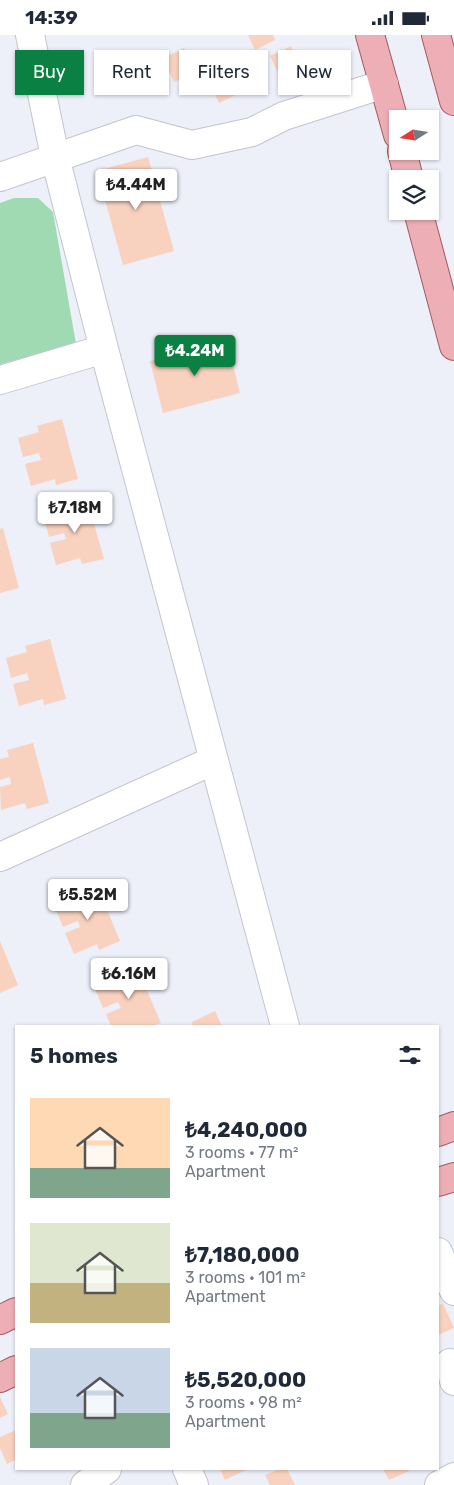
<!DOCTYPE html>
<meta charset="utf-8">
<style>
body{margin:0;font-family:Rubik,sans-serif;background:#f6f6f7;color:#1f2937;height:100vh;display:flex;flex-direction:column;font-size:19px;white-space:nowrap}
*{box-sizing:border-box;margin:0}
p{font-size:16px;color:#747a83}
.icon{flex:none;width:28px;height:28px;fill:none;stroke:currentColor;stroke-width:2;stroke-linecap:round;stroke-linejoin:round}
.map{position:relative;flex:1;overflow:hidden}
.drawer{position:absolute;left:15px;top:990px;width:424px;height:445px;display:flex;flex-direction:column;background:#fff;border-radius:0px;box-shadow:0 1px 4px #0004}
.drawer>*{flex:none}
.top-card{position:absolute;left:15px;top:15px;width:425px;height:45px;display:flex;gap:10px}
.needle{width:32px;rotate:258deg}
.controls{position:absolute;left:389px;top:75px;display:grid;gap:10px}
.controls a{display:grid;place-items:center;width:50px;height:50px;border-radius:0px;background:#fff;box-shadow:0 1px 4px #0004;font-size:25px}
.price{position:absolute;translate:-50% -42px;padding:0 11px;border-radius:5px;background:#fff;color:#222;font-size:16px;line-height:32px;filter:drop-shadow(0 1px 2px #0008)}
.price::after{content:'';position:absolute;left:50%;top:30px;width:15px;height:11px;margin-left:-8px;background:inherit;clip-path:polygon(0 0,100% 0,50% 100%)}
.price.selected{background:#0b8043;color:#fff}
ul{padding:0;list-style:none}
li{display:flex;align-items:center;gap:15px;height:125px;padding:0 15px}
li span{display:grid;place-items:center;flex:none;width:140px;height:100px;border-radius:0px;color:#555}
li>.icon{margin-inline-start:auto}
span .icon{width:60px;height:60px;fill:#fffc;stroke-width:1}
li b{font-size:21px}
h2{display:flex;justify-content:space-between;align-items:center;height:60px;padding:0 15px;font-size:21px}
.tag{padding:0 18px;border-radius:0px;background:#fff;box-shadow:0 1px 4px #0004;font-size:18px;line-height:45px}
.tag.selected{background:#0b8043;color:#fff}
.status{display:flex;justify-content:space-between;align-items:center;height:35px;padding:0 25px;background:#fff;direction:ltr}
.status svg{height:14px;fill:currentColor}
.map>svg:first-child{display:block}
.green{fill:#a0dab3}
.building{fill:#f9d2bf}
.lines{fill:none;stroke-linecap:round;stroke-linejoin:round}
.minor-casing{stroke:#c3c5ce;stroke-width:30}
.major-casing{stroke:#a05b64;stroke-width:30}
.minor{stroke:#fff;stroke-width:28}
.major{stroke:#eeaeb5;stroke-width:28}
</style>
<div class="status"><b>14:39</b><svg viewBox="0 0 49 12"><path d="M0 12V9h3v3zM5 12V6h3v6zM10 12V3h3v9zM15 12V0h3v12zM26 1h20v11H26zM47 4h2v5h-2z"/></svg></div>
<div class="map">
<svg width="454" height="1450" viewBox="0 0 454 1450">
<rect width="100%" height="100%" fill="#edeff9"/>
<!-- green -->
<path class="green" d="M14,163h24l15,14 23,132 -76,20v-161z"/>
<!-- building -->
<path class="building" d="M248,0h25l2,5 -20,10z
M291,11l11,24 -21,10 -11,-24z
M184,13l11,25 -21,9 -11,-24z
M145,22l11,25 -21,9 -11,-24z
M229,34l11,24 -21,10 -11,-24z
M148,122l26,94 -51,14 -26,-94z
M227,306l13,52 -77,20 -13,-52z
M62,384l16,60 -22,6 -1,-6 -24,7 -6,-22 16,-4 -2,-7 -16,4 -5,-19 21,-6 -2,-6z
M87,464l17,60 -22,5 -2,-6 -24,7 -6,-22 16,-4 -2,-6 -15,4 -5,-20 20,-5 -2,-7z
M3,493l16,60 -19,5v-64z
M50,604l16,60 -22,6 -1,-6 -24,7 -6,-22 16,-4 -2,-7 -16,5 -5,-20 21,-6 -2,-6z
M33,708l16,60 -22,6 -2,-6 -24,7 -1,-23 11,-3 -1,-7 -10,3v-21l9,-2 -2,-7z
M96,848l24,58 -21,9 -2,-6 -23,10 -9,-21 15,-6 -2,-6 -15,6 -8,-19 20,-8 -3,-6z
M0,906l18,44 -18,8z
M136,930l25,58 -9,3h-41l-5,-12 15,-6 -3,-6 -15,6 -8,-19 20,-8 -3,-6z
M215,976l7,15h-29l-1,-4z
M443,1268l11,25 -16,7v-29z
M0,1362l8,17 -8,4z
M16,1395v29l-9,5 -7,-16v-11z
M220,1434h25l1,1 -21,10z
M279,1434h8l8,16h-25l-5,-10z
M383,1434h26v2l-20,9z"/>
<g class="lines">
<!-- minor casing -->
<g class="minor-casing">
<path id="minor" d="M30,0l25,122 49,192 181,677
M0,142l136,-47 56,15 60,-13 32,-16 100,-32
M0,345l104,-31
M0,822l212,-96
M438,1217l16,39
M450,1328l4,18
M187,1434l7,16
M85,1450l22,-16
M439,1450l15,-8"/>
</g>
<!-- major casing -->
<g class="major-casing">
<path id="major" d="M370,0l28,100
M436,0l18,66
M402,116l7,28
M418,176l36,135
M438,1097l16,-6
M438,1147l16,-5
M0,1285l16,-8
M0,1343l16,-8"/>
</g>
<!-- minor -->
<use href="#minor" class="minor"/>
<!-- major -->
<use href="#major" class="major"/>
</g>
</svg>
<div class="controls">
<a><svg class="needle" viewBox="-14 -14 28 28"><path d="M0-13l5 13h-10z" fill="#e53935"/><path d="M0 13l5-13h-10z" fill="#747a83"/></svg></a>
<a><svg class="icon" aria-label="layers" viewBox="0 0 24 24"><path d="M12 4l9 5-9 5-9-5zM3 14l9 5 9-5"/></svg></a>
</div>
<b class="price" style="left:136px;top:176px">₺4.44M</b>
<b class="price selected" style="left:195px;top:342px">₺4.24M</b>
<b class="price" style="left:75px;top:499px">₺7.18M</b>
<b class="price" style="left:88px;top:886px">₺5.52M</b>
<b class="price" style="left:129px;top:965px">₺6.16M</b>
<div class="top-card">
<a class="tag selected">Buy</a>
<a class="tag">Rent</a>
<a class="tag">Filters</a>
<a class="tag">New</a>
</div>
<section class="drawer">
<h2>5 homes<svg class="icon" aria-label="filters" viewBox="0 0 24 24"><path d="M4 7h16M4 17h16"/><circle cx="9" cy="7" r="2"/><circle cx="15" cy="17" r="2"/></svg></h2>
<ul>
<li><span style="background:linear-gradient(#ffd9b3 70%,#7fa58c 0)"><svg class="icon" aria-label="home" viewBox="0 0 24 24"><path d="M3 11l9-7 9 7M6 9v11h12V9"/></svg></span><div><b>₺4,240,000</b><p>3 rooms · 77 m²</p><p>Apartment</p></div></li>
<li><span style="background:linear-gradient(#dfe7d0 60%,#c2b280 0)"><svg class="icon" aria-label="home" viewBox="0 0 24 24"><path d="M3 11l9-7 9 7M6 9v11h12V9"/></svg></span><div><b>₺7,180,000</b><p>3 rooms · 101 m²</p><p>Apartment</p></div></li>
<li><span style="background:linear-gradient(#c9d6e8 65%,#7fa58c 0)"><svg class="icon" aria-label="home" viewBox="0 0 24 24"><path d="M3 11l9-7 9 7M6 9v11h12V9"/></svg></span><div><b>₺5,520,000</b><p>3 rooms · 98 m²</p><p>Apartment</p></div></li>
</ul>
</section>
</div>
